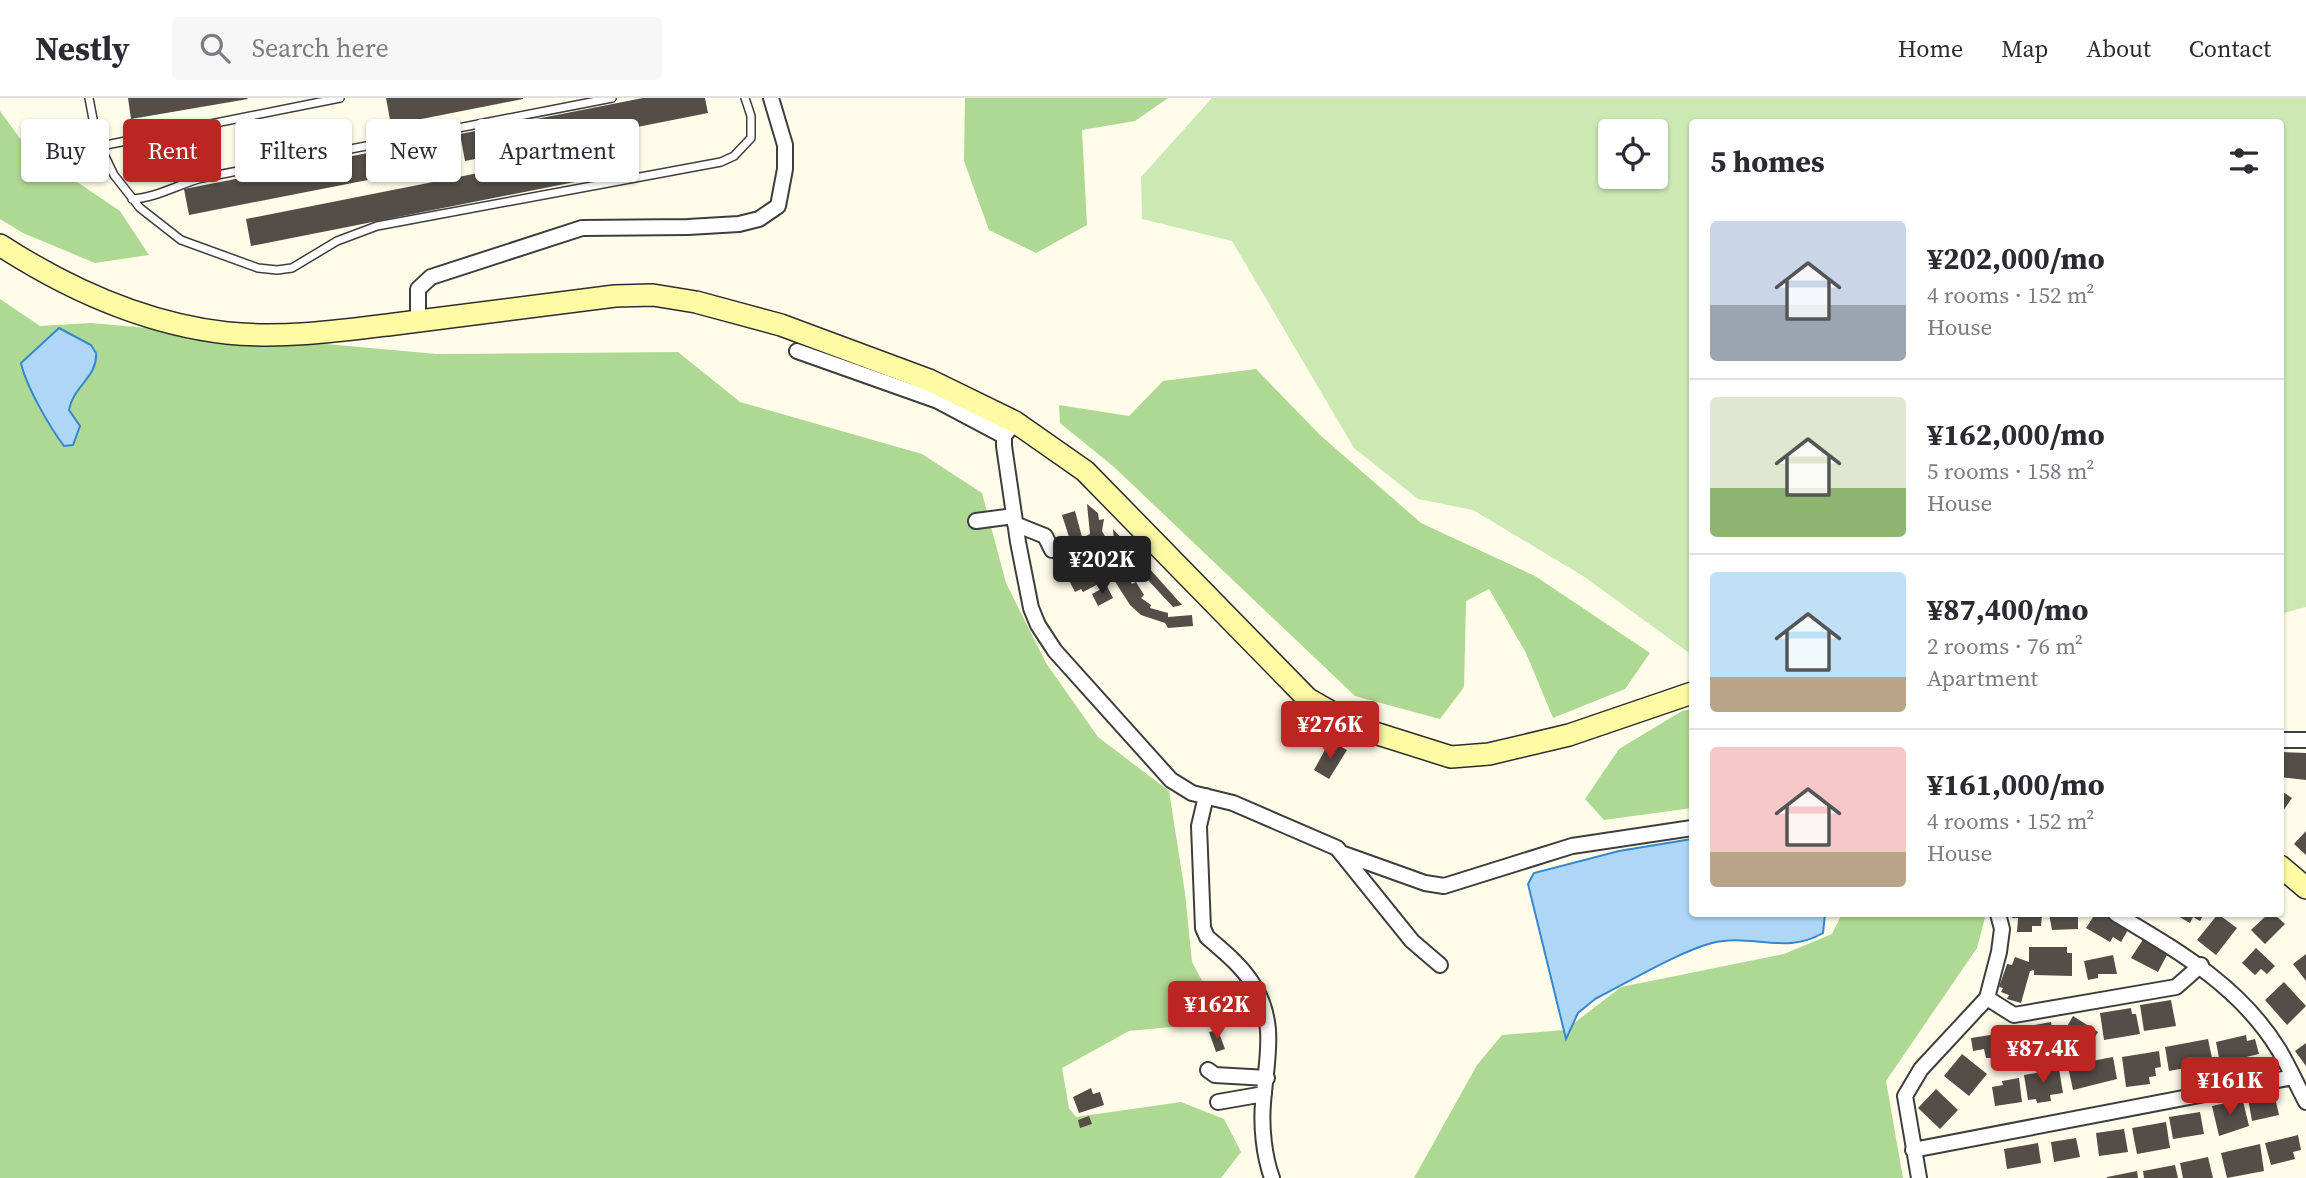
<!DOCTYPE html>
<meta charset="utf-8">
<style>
body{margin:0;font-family:"Source Serif 4",serif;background:#f7f7f7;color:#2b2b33;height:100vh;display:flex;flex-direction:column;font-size:26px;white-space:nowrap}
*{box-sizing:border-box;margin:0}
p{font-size:23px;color:#7c7c81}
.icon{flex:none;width:38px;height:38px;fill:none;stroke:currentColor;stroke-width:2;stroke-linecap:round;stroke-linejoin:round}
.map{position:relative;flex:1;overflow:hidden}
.drawer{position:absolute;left:1689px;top:21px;width:595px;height:798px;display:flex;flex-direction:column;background:#fff;border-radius:7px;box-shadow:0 2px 5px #0004}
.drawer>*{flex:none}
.hud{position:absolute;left:21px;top:21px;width:665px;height:63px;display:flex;gap:14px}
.buttons{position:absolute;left:1598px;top:21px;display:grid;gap:14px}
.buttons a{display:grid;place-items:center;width:70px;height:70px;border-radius:7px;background:#fff;box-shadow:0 2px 5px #0004;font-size:35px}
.price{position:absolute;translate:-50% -60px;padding:0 16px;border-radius:7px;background:#bb2623;color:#fff;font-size:23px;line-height:46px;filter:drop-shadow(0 2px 4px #0008)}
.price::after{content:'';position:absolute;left:50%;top:42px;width:21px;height:16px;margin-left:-10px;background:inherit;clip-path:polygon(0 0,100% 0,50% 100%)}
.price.on{background:#222;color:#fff}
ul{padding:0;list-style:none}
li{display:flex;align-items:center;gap:21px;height:175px;padding:0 21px}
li+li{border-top:2px solid #e1e1e2}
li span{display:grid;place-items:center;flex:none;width:196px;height:140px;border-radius:7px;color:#555}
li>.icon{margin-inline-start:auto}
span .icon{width:84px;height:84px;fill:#fffc;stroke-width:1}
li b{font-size:30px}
h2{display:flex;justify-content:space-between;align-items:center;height:84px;padding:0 21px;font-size:30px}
.pill{padding:0 24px;border-radius:7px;background:#fff;box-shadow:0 2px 5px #0004;font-size:24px;line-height:63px}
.pill.on{background:#bb2623;color:#fff}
header{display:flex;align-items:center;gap:42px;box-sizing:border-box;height:98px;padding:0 35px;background:#fff;border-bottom:2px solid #e1e1e2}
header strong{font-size:33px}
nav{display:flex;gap:38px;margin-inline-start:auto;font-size:24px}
.search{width:490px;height:63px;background:#f7f7f7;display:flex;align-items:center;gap:18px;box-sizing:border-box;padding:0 24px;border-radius:7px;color:#7c7c81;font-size:26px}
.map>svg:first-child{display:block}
.green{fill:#cce9b4;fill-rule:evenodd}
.forest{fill:#aed993}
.water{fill:#aed7f6;stroke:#3587ce;stroke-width:2}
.building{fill:#544d48}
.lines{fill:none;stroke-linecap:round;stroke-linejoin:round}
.lane-casing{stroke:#3e3e3e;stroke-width:10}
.street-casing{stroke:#3e3e3e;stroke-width:18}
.secondary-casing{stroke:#2d2d2d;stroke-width:24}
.lane{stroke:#fff;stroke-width:7}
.street{stroke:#fff;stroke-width:14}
.secondary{stroke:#fffba5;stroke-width:21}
</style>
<header>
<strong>Nestly</strong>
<div class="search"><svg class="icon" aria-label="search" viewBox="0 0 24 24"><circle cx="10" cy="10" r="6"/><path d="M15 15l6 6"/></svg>Search here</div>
<nav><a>Home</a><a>Map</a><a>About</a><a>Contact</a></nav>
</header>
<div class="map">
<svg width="2306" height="1080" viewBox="0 0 2306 1080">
<rect width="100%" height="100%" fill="#fffcea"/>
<!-- green -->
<path class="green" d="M1212,0h1094v509l-26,7v-492h-588v533l-109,-79 -110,-66 -55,-11 -64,-51 -122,-207 -90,-22 -1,-42zM1610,33h46v46h-46z"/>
<!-- forest -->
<path class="forest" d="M965,0h203l-33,23 -53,9 5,95 -51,28 -47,-23 -25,-69z
M0,13l27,37 93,63 29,44 -54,8 -72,-30 -23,-14z
M0,201l40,27 51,-3 346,31 241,-2 62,50 182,52 60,39 24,90 40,80 52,74 71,54 16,102 7,69 32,60 -95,9 -67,37 7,40 7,9 105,-15 43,17 17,33 -20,26h-1221z
M1256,271l64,66 101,88 114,53 115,77 -25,36 -72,29 -27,-65 -37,-64 -23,12 -2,86 -24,32 -85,-23 -241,-229 -54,-44 -1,-18 70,11 34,-35z
M1692,611v99l-88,12 -19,-21 34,-50 63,-38z
M1842,816h144l-9,34 -91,133 17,97h-489l63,-113 25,-30 63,-5 56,-43 163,-33 48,-20z"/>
<!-- water -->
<path class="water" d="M59,230l32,17 5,8c2,24 -23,33 -27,57l11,16 -7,19 -9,1c-15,-20 -38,-60 -43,-83z
M1692,741v75h133l-2,19c-37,22 -73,0 -111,10 -34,9 -85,40 -117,56l-17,14 -12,26 -38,-155 6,-11 85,-22z"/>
<!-- building -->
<path class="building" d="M128,0h119l1,1 -117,20z
M386,0h137v1l-132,26z
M643,0h62l3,15 -243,48 -5,-27z
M429,43l5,26 -245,48 -5,-26z
M570,57l5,27 -324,64 -5,-27z
M1087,406l11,9 1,7 5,-1 -2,12 30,53 4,-2 8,13 -3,3 10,7 -1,3 18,5v4l24,-2 1,11 -25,2 -3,-5 -24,-8 -11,-10 -44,-69 4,-2z
M1075,413l7,26 -12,3 -8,-25z
M1113,431l27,29 42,47 -9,2 -54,-58 -5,-7z
M1081,442l21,42 -19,10 -2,-3 -6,3 -19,-37z
M1107,488l6,12 -15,8 -6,-12z
M1336,646l11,6 -18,29 -15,-9 13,-24 6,3z
M2280,654l26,1v27l-26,-3z
M2280,692l12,8 -12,17z
M2306,733v24l-12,-11z
M2013,816h29l-1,12h-9v6h-15l1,-14h-6z
M2049,816h29v15l-26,1z
M2095,816h10l24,14 -8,14 -8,-5 -3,5 -24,-14z
M2174,816h30l-4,7 -7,-4 -3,6z
M2218,816l19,14 -21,27 -19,-15z
M2268,816h6l11,10 -20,20 -14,-14z
M2144,840l23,17 -9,17 -27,-14z
M2029,849h38v6h5v23l-38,-1v-5l-4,1 -9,32 -14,-4 2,-4 -8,-3 2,-4 -4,-1 8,-23 5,1 3,-8 14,5z
M2256,850l19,18 -8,8 -6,-5 -6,6 -13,-12z
M2306,856v27l-13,-17z
M2113,857l4,19h-19v4l-10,2 -4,-19z
M2284,884l22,24 -19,19 -22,-25z
M2171,902l5,26 -32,5 -4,-26z
M2131,910l1,6h4l4,20 -36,6 -4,-27z
M2073,918l25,16 -13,20 -24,-15z
M2051,924l4,25 -35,3 -2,-15 7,-1 -1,-7z
M1218,932l7,19 -9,3 -7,-20z
M2009,934l4,26h-27l-2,-9 -11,2 -2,-13z
M2246,937l1,6 8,-2 4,15 -39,9 -4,-21z
M2208,941l5,24 -44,8 -4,-24z
M2306,945v23l-11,-15z
M2159,953l2,16 -6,1 1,8 -7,1 1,7 -24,3 -4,-30z
M1962,956l25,20 -18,22 -25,-20z
M2113,959l4,22 -44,11 -6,-28 6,-1 2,7 1,-4z
M2059,971l4,24 -13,2 1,6 -14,2 -1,-4 -8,1 -4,-25z
M2019,980l3,24 -27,4 -3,-19 11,-2 -1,-4z
M1091,990l2,6 7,-2 4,13 -25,8 -6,-16z
M1936,991l22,21 -18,19 -22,-21z
M2274,995l5,22 -27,6 -4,-22z
M2239,1002l4,1 6,25 -30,10 -7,-30z
M2200,1014l4,22 -31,5 -4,-22z
M1089,1018l3,8 -12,4 -2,-8z
M2166,1024l4,26 -33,6 -5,-26z
M2124,1031l4,23 -29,4 -3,-23z
M2298,1037l3,15 -8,2 2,7 -24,6 -6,-22z
M2076,1040l4,19 -26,5 -3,-20z
M2038,1045l3,20 -34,6 -3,-20z
M2260,1046l4,27 -37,7 -6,-25z
M2208,1059l5,21h-30l-3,-15z
M2175,1067l3,13h-34l-1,-7z
M2137,1073l1,7h-31v-1z"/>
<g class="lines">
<!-- lane casing -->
<g class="lane-casing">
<path id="lane" d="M89,0l8,42 17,35 26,33 41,32 77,28 19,2 15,-2 45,-27 40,-15 344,-64 13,-6 17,-18v-22l-6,-18
M101,48l239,-48
M132,101c24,-1 47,-15 70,-21l410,-80"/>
</g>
<!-- street casing -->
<g class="street-casing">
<path id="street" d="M418,223v-32l13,-12 151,-49 106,-1 51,-3 20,-5 19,-13 7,-37v-24l-14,-47
M797,253l141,50 66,35
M1015,324l-11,14v10l14,96 13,66 7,17 17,26 116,129 21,13 41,10 104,45 75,93 28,24
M976,423l38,-5
M1015,426l30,12 7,14
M2280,642h26
M1206,698l-7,30 4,102 4,9c16,14 34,28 45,46 26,39 14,78 11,120 -2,24 1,53 9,75
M1344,756l81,29 19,3 128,-40 120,-18
M2116,816c62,37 124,72 163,136 10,17 18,35 27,52
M1987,900l27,17 162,-28 25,-22
M1208,972l7,5 52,3
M1218,1004l46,-8
M1913,1052l380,-73
M1919,1080l-14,-82 16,-27 66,-71 12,-46 3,-23 -4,-15"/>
</g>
<!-- secondary casing -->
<g class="secondary-casing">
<path id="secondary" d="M0,147c68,44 147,79 227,88 59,6 118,-3 176,-10 70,-9 141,-18 212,-27l38,-1 43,7 85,23 148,55 86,42 70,49 223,228 51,29 92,29 38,-3 80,-19 123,-42
M2280,768l26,22"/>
</g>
<!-- lane -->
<use href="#lane" class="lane"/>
<!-- street -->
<use href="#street" class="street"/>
<!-- secondary -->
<use href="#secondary" class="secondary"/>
</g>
</svg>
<div class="buttons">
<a><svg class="icon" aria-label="locate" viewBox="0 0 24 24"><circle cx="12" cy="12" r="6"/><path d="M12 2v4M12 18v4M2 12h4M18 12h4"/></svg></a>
</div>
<b class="price on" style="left:1102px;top:498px">¥202K</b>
<b class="price" style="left:1330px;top:663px">¥276K</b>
<b class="price" style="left:1217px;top:943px">¥162K</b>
<b class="price" style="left:2043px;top:987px">¥87.4K</b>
<b class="price" style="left:2230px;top:1019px">¥161K</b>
<div class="hud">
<a class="pill">Buy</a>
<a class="pill on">Rent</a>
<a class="pill">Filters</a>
<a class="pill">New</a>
<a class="pill">Apartment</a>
</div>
<section class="drawer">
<h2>5 homes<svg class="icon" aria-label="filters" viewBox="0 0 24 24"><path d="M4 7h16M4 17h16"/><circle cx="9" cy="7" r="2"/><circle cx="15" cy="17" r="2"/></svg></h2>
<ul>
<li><span style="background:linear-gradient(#c9d6e8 60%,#9aa5b1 0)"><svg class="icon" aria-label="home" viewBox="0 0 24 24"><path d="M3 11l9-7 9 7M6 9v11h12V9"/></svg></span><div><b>¥202,000/mo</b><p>4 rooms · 152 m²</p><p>House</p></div></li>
<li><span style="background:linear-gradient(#dfe7d0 65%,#8fb573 0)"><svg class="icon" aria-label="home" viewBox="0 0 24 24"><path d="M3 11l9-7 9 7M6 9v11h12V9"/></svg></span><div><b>¥162,000/mo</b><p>5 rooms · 158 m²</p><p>House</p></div></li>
<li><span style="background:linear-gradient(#bfe0f5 75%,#b9a48a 0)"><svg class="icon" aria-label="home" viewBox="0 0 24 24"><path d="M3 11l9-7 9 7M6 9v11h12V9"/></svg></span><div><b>¥87,400/mo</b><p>2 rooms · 76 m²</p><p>Apartment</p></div></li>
<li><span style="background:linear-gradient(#f6c9c9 75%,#b9a48a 0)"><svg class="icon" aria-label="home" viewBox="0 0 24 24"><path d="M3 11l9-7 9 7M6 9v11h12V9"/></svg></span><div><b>¥161,000/mo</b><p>4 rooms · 152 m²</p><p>House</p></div></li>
</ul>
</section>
</div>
